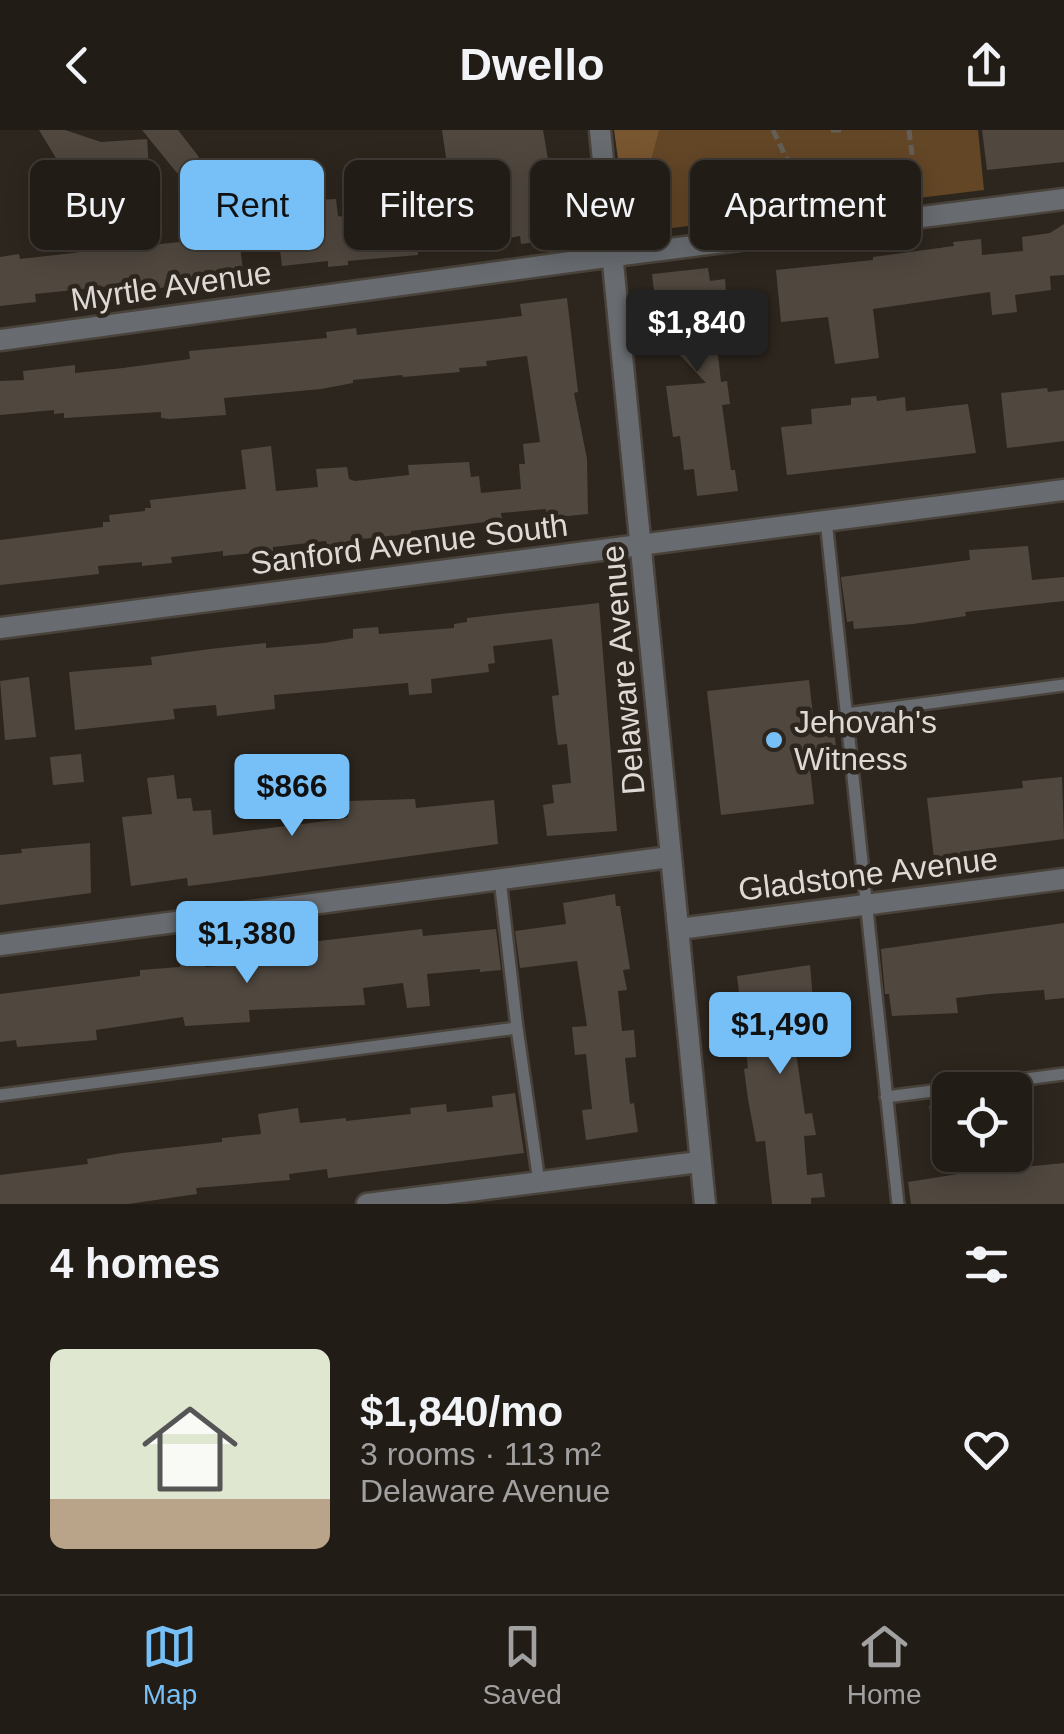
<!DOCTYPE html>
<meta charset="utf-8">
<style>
body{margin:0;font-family:Arial,sans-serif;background:#2a251f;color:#f1f3f6;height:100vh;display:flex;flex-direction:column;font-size:38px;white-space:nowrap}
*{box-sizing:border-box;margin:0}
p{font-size:32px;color:#a2a1a1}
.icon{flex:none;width:55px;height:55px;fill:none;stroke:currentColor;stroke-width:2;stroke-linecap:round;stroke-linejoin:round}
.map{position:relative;height:1074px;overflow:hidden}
.sheet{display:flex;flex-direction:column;background:#221c16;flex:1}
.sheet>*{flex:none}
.guide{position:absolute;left:30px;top:30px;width:1005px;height:90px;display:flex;gap:20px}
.controls{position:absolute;left:932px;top:942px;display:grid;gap:20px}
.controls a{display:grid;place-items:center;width:100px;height:100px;border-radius:15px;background:#221c16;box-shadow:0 5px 25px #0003,0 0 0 2px #3f3a35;font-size:50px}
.price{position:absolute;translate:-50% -85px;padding:0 22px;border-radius:10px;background:#76c0f7;color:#111;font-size:32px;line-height:65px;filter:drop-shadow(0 2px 5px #0008)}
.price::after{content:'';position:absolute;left:50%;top:60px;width:30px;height:22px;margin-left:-15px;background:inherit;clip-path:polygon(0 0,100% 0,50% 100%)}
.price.selected{background:#222;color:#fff}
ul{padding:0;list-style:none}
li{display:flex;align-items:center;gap:30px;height:250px;padding:0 50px}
li span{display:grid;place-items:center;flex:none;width:280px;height:200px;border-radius:15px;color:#555}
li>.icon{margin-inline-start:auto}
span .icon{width:120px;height:120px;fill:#fffc;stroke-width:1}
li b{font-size:42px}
h2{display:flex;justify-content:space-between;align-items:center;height:120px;padding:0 50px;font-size:42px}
.pill{padding:0 35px;border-radius:15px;background:#221c16;box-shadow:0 5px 25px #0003,0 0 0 2px #3f3a35;font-size:35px;line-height:90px}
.pill.selected{background:#76c0f7;color:#111}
header{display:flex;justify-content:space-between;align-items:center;height:130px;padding:0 50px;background:#221c16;font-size:45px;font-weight:700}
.tabs{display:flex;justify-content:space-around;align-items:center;height:140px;border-top:2px solid #3f3a35;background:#221c16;font-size:28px;color:#a2a1a1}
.tabs a{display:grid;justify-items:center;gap:5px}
.tabs .selected{color:#76c0f7}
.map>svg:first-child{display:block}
.green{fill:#634626}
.forest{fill:#78562f}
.building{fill:#50483f}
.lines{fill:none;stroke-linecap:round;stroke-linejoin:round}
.service-casing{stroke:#49433b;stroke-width:16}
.minor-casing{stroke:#49433b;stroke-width:25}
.tertiary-casing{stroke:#49433b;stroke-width:25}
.path{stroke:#645e57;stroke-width:5;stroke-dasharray:10 5;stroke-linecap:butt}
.service{stroke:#686c70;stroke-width:11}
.minor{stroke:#686c70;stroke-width:20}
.tertiary{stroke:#686c70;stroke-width:20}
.poi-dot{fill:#76c0f7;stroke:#2d261e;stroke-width:4}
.labels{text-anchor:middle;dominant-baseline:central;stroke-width:9;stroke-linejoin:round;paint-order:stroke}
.street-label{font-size:32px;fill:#ded9d4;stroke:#2d261e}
.poi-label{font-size:32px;fill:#ded9d4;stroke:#2d261e;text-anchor:start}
</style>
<header><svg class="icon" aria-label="back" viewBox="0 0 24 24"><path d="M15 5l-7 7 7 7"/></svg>Dwello<svg class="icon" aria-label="share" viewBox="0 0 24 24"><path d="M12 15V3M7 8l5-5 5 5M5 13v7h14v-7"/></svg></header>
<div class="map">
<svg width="1064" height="1074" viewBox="0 0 1064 1074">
<rect width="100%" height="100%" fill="#2d261e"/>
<!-- green -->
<path class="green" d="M622,0h356l6,60 -337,41z"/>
<!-- forest -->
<path class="forest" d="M614,0h45l-10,38 8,15c-4,16 -8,28 5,41l-7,14h-18l-10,-14z"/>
<!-- building -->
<path class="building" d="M39,0h26l36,12 46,-3 3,45 -34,4 -54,-20z
M142,0h36l21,27 -22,16z
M442,0h101l11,64h3l5,45 -41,5 -1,-8 -11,2 -7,-55 -43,6 2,13 -12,1 4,38 -36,4 1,10 -70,6v4l-20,2v-6l-46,5 -5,-41h5l-1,-14 36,-4v-7l19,-1 2,17 6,1 74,-7 -1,-7 15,-1 -3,-24 15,-1 -1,-13h4z
M982,0h82v32l-77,8z
M57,33l5,49 -25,2 -4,-49z
M1064,94v51l-14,1 1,14 -36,5 2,17 -25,3 -2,-23 -117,17 6,49 -44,6 -7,-47 -47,5 -5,-52 97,-10v-3l81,-11 -1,-4 28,-3 1,16 41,-4 -1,-14 28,-4z
M238,98l5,43 -4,1 1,5 -87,12 -1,-7 -117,12 1,8 -36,4v-49l19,-3 1,5 53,-6 39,-6v-9l18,-2 2,9 6,1 33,-3 38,-5 -1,-7z
M708,138l2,13 15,-2 2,30 -14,1 8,72 6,-1 3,23 -8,1 9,65h4l3,21 -41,5 -3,-27 -10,1 -4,-34 -7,1 -7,-51 40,-3 -41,-44 -2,-24 -6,1 -5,-42z
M567,168l11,94 -4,1 13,66 1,55 -30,3v-6l-12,1v-3l-45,4 1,7 -91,11v3l-50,5v3l-34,3 -1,-4 -53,6v4l-50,5v-5l-52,6 1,6 -30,3v-4l-44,4 1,8 -99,11v-45l103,-13v-5h7l-1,-7 36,-4v-3h6l-1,-8 96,-11 -5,-39 30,-4 5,45 42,-4 -2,-18 31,-2 2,12 6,2 54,-6 -1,-10 61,-3 2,15 8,-1 2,17 40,-4 -2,-25h6l-2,-20 17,-2 -13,-86 -41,5 1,5 -28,2 1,4 -57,5 -1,-2 -49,5v3l-32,6 -97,9 2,17 -56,4 -9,-1v-6l-97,6v-5l-10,1v-4l-54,5v-34l24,-1 -1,-9 52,-6v8l48,-5 67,-9 -1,-8 138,-13 -1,-6 30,-4 1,7 165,-19 -2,-12z
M1047,258l1,4 16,-2v51l-57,7 -6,-55z
M876,266l1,5 28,-4 1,14 62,-7 8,49 -189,22 -6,-48 31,-3 -1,-15 40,-4v-7z
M1028,416l4,34 32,-3v24l-99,11 1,4 -53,8 -59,5 -1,-8 -6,1 -6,-45 129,-17 -1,-10z
M599,473l18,228 -70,5 -4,-31 11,-2 -2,-18 19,-2 -4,-39 -9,1 -2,-13 -4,-36 7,-1 -7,-56 -59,7 2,17 -7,1 1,8 -58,7 1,14 -23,2 -1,-12 -134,12 1,14 -58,7 -1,-11 -43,4 2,10 -100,11 -6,-58 83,-7 -1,-8 59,-8 56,-6v5l58,-5 29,-5v-9l25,-2 1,7 75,-6v-4l13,-2v-4z
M29,547l7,60 -31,3 -5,-59z
M809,550l5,45 19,-2 4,32 -28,3 5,46 -93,11 -14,-124z
M81,624l3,28 -31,3 -3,-28z
M174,645l3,24 14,-1 2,13 18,-1 2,25 129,-16 6,-2 -1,-16 68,-2 1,9 78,-8 4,44 -285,39 -25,3 -1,-8 -56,8 -9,-69 30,-3 -5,-36z
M1062,647l2,62 -104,13 1,4 -27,3 -7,-61 96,-10 -1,-7z
M90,713l1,50 -91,12v-50l22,-2 -1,-4z
M615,764l1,12h4l10,63 -7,1 4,20 -9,1 4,40 12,-1 2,27 -11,1 5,46 4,-1 4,29 -52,8 -4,-30 10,-1 -6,-55 -11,1 -3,-28 15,-1 -10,-65 -57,7 -5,-37 51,-7 -3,-21z
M1064,793v75l-19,2 -1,-10 -54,4 -34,4 2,15 -66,3 -3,-22h-4l-4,-45z
M422,799l1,7 73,-7 5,41 -21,2v-3l-53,5 3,32 -23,2 -4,-25 -40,5 2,17 -116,5 1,12 -65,4 -2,-9 -87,13 1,10 -80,7 -1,-7 -16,2v-48l140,-18v-6l40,-3v-5l24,-3 1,8 81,-6 -2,-16z
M810,835l3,35h-7l7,43 -18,3 10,68 7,-1 4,22 -12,1 3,39 15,-2 3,24 -14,1v6h-39l-7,-63 -9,1 -8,-43 -4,-30 4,-1 -11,-92z
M515,963l9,60 -196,25 -1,-9 -38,5 1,6 -94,8 1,6 -69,10h-128v-29l88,-11 -1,-5 35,-6 100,-11v-4l39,-4 -3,-20 40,-6 2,15 46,-5v3l65,-7 -1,-6 36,-4 1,8 46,-5 -1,-11z
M950,974v24l-18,2 -3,-24z
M970,1031l8,7 13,-1 1,3 72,-7v41h-153l-3,-22 50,-8z"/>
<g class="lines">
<!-- service casing -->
<g class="service-casing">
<path id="service" d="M826,390l72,684
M846,584l218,-29
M500,749l17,149
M0,965l517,-67 22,154
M886,967l178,-23"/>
</g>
<!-- minor casing -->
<g class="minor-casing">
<path id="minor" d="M0,210l614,-84 450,-57
M0,498l1064,-138
M679,799l385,-50
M0,815l670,-88
M367,1074l332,-42"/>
</g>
<!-- tertiary casing -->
<g class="tertiary-casing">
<path id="tertiary" d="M600,0l105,1074"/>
</g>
<!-- path -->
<path class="path" d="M773,0l20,42 13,1
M831,0h14
M909,0l8,65"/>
<!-- service -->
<use href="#service" class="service"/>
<!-- minor -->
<use href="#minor" class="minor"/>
<!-- tertiary -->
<use href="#tertiary" class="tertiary"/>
</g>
<!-- markers -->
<circle class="poi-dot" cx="774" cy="610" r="10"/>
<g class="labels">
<!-- street labels -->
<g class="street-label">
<text transform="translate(171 156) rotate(-8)">Myrtle Avenue</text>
<text transform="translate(409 414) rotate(-7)">Sanford Avenue South</text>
<text transform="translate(623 540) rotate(-95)">Delaware Avenue</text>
<text transform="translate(868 744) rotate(-7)">Gladstone Avenue</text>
</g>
<!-- poi labels -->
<g class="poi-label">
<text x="794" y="592">Jehovah's<tspan x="794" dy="37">Witness</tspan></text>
</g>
</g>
</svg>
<div class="controls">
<a><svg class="icon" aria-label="locate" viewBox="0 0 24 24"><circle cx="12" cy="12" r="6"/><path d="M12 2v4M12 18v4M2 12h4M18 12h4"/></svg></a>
</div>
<b class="price selected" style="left:697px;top:245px">$1,840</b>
<b class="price" style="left:292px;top:709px">$866</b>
<b class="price" style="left:247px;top:856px">$1,380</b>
<b class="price" style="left:780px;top:947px">$1,490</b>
<div class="guide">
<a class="pill">Buy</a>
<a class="pill selected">Rent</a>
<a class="pill">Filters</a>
<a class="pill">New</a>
<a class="pill">Apartment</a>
</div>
</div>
<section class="sheet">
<h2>4 homes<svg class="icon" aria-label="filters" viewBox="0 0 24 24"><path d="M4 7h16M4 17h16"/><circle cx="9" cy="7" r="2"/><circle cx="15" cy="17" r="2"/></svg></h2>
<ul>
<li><span style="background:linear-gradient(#dfe7d0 75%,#b9a48a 0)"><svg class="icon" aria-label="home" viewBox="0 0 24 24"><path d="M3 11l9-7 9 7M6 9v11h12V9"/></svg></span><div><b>$1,840/mo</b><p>3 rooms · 113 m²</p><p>Delaware Avenue</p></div><svg class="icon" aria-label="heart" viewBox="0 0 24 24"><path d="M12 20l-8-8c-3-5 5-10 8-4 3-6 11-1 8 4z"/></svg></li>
</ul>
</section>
<nav class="tabs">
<a class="selected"><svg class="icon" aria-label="map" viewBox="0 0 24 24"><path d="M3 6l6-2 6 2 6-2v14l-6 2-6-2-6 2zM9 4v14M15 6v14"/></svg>Map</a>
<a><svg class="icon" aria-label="saved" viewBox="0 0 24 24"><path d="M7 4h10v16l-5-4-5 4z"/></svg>Saved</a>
<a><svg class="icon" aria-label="home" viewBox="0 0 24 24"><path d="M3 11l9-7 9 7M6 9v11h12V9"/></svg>Home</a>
</nav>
